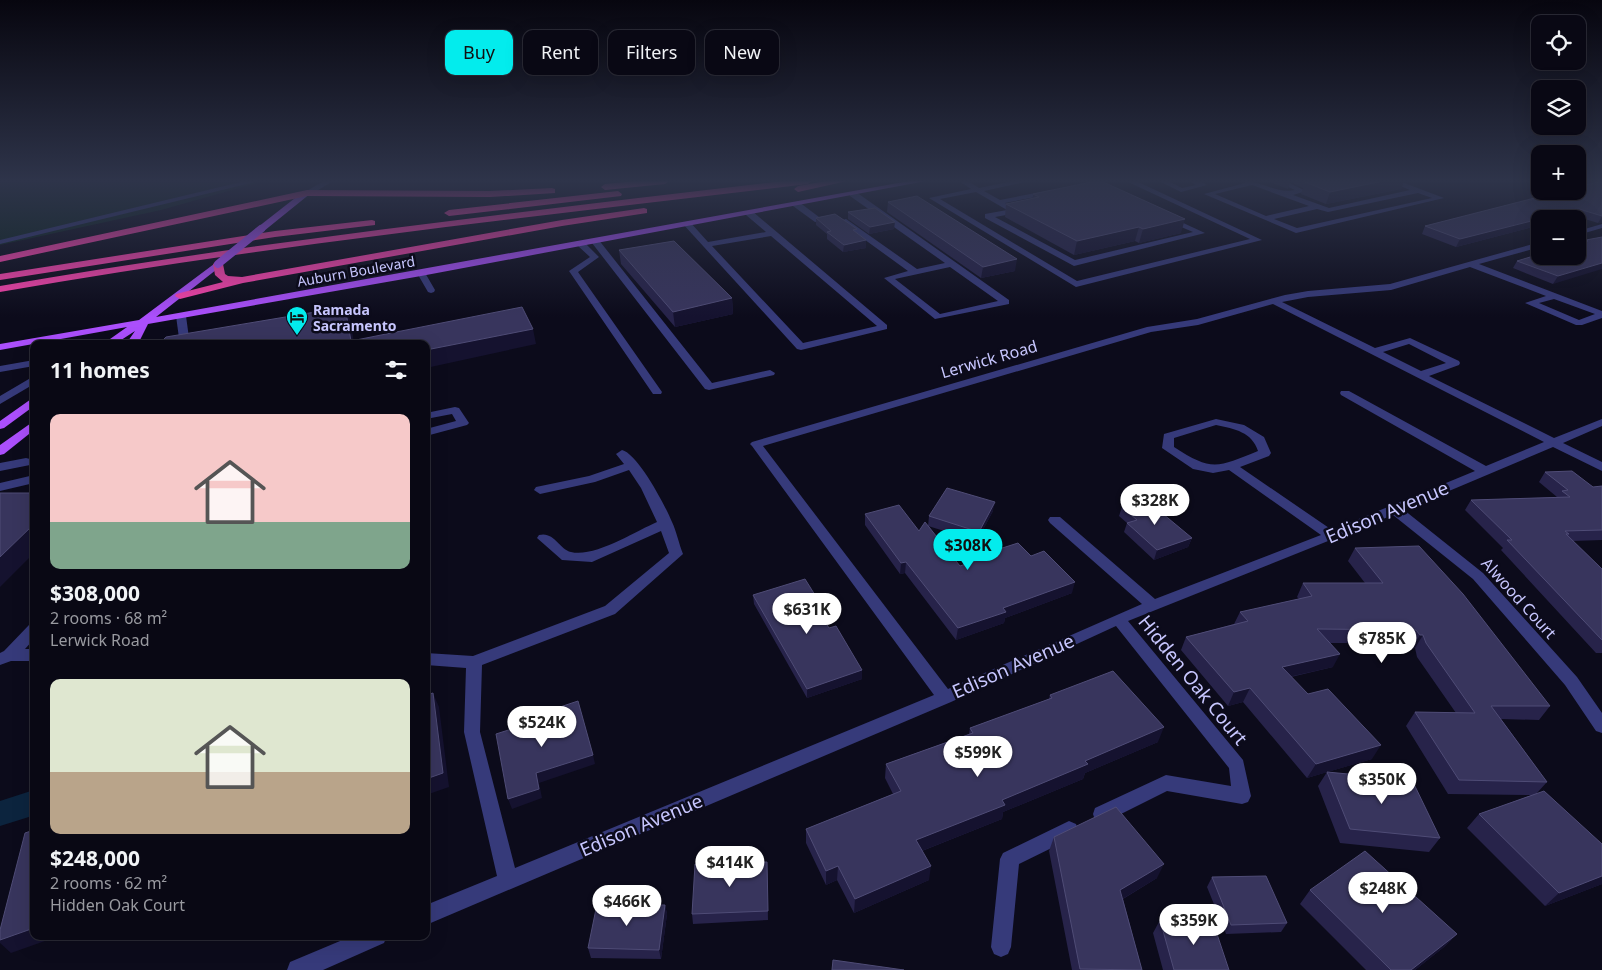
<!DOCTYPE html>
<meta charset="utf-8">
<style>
body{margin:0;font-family:"Noto Sans",sans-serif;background:#171622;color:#f1f3f6;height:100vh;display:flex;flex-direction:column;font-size:19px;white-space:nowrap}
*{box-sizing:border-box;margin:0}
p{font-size:16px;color:#999aa0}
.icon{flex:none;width:28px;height:28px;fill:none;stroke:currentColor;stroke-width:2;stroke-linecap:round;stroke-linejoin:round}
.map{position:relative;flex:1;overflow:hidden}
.details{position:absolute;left:30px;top:340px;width:400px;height:600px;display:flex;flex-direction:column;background:#090814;border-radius:10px;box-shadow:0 5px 20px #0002,0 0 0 1px #292934}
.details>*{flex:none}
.banner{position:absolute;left:445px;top:30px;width:475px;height:45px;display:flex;gap:10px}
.fabs{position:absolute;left:1531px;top:15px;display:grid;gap:10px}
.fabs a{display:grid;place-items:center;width:55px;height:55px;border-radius:10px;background:#090814;box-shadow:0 5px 20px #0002,0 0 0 1px #292934;font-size:25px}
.price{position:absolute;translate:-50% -42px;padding:0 11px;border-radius:18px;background:#fff;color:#222;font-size:16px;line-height:32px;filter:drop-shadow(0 1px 2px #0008)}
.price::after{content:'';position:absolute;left:50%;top:30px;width:15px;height:11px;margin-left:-8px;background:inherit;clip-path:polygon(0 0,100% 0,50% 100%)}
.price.current{background:#03eced;color:#111}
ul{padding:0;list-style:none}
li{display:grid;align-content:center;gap:10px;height:265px;padding:0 20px}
li span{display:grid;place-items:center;height:155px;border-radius:10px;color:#555}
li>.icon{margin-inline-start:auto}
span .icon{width:90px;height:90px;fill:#fffc;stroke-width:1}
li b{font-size:21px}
h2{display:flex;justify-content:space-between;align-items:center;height:60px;padding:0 20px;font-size:21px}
.tag{padding:0 18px;border-radius:10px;background:#090814;box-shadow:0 5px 20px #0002,0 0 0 1px #292934;font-size:18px;line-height:45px}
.tag.current{background:#03eced;color:#111}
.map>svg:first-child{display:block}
.green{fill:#0e2522}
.water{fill:#0c243e}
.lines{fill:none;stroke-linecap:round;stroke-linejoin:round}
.minor{fill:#363a7a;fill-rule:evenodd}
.major{fill:#ab4ffc;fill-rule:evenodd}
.highway{fill:#fc43ad;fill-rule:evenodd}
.major-bridge{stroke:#ab4ffc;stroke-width:8}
.wall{fill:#27234a}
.shaded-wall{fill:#15122f}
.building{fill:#38355d;stroke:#4f4c76}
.labels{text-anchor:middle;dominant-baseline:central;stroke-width:5;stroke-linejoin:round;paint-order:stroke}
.far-street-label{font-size:14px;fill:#c7c6fe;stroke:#0c0b1b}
.far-poi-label{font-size:14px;font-weight:bold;fill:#c7c6fe;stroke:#0c0b1b;text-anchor:start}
.street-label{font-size:16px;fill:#c7c6fe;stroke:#0c0b1b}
.near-street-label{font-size:19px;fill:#c7c6fe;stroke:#0c0b1b}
</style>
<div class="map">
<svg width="1602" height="970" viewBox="0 0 1602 970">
<rect width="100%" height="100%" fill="#0c0b1b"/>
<!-- green -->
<path class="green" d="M0,181h264l-103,29 -161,35z"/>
<!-- water -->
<path class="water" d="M34,790l-2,26 -32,10v-25z"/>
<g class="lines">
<!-- minor -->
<path class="minor" d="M245,181h14l-259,63v-4z
M324,181h9l-23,14 -7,-2z
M959,181h9l11,7 34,-7h17l-46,10 16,9 51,-10v4l-46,9 12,6v4l-22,4 80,43 118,-28 -28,-12v-4h3l37,17 -131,33 -89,-48v-4l22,-4 -31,-18 -36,7 137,82 173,-42 -124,-58h10l126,59 -186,47 -147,-89 42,-9z
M1159,181h9l14,7 14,-3 -6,-4h10l7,4 -26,7z
M1244,181c17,0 33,13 51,9l-20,-9h10l21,10 -13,4 36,13 81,-18 -21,-9h10l45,17 -148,35 -92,-39 41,-11zM1252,185l57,21 -43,10 -51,-22zM1418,193l14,5 -135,30 -23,-9 43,-10 11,3z
M850,192h6l153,108v4l-74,15 -51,-41 24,-7 -69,-50 7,-2 71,50 28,-6 -95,-67zM950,267l48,34 -58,13 -45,-35z
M793,202h6l20,15 11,-1 4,2 -4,2 -15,2 -22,-16z
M746,211h6l135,114v4l-86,21 -4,-1 -114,-125 7,-2 18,20 58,-10 -20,-17zM771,236l106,90 -74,17 -91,-97z
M1602,224v4l-24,7v-4z
M592,239h6l114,144 58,-13 5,3 -1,2 -65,15 -4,-1 -113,-146z
M577,241h6l16,16 -21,15 84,120 -1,2h-8l-84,-123 21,-14 -13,-12z
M1540,242v5l-61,17 123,47v7l-20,7h-6l-51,-22 21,-7 -76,-29 -79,23 -83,7 -26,5 93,46 35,-10 49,23 1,2 -1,2 -30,11 125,62 48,-19v7l-39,17 39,19v9l-49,-24 -149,63 79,63 94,104 25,36v20l-6,-2 -31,-46 -92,-106 -80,-64 -265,106 115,139 8,36 -3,6 -6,2 -75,-13 -58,29 -7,2 -7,-2 -2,-6 2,-6 71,-33 65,11 -2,-18 -113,-142 -165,76 -525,223v-20l71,-29 -33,-144 2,-64 -40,-3v-12l47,3 132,-50 64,-53 -8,-22 -69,31 -30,-2 -25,-22 2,-3c15,-4 20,14 32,17 23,6 65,-21 86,-30l-16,-34 -12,-18 -34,12 -55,12 -6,-4 2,-3 53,-11 35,-12 -8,-10 6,-4c16,4 43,55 50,72 4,8 7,22 11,32l-68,60 -133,51 -2,67 35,136 419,-173 -182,-249 -2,-2 2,-2 395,-115 50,-8 88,-24 23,-4 82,-7zM1554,299l41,15 -16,6 -40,-17zM1273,304l271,138 -58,24 -137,-75h-8l-1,2 1,2 134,76 -143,59 -92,-63 29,-11 2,-3 -7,-16 -20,-12 -28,-6 -52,15 -2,14 31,21 20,4 16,-3 92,65 -166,64 -95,-82h-10l-2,3 2,3 92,81 -194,85 -185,-243 388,-114 47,-7zM1409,344l37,19 -25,8 -38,-19zM1216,425c19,4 36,7 42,26 -40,16 -46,21 -84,-4v-9z
M421,270l3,1 11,19 -1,2 -3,1 -3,-1 -11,-19z
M181,313l5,3 3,22 -5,3 -5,-3 -3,-22z
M34,360v6l-34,6v-6z
M34,376v8l-34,20v-8z
M455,407l4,1 10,15 -2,2 -41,11v-7l30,-8 -4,-7 -26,5v-6z
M26,458l4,1 2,3 -2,3 -30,6v-8z
M34,475v8l-34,8v-8z
M34,623v16l-9,10h9v12h-23l-11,4v-12l4,-2 25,-26z
M1069,821l7,3 2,6 -2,6 -57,28 -8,83 -3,7 -7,3 -7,-3 -3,-7 9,-88 3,-6z
M352,936h35l-3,7 -61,27h-36l3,-8z"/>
<!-- major -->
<path class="major" d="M909,181h17l-505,95 -273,48 -10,20h-12l9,-13 -20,13h-12l24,-17 -127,23v-6l139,-24 79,-59 3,1v4l-65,51z
M304,191l7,2 -47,38h-6v-4z
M34,397v9l-30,22 -4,1v-8z
M34,421v9l-30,24 -4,1v-10z"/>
<!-- highway -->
<path class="highway" d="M636,181h33l-4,3 -60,6 -4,-3 4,-3z
M783,181h29l-4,3c-270,32 -540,61 -808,108v-6c260,-45 522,-74 783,-105z
M826,181h21l-49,11 -4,-3 4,-3z
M552,188l3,1v4l-65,4 -183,-1 -307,66v-6l307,-66 183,1z
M618,191l4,3 -1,2 -172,20 -5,-3 5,-3z
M644,208l3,1v4l-85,13 -319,57 -63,16 -5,-3 1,-2 47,-12 -8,-7 -2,-11 5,-3 5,3 2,10 3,2 14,1 320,-57z
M372,220l3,1v4l-100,12 -275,43v-6l275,-43z"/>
<!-- major-bridge -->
<path class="major-bridge" d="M218,264l43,-35"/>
</g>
<!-- wall -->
<path class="wall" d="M1267,181h137l-3,8 -75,15 -25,-10 2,-6 -13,-6 -2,7z
M1578,181h24v42h-4l-23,-7 -12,3h-23v6l-84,22 -34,-13 3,-8 158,-40 -5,-2z
M1033,194l148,39 -42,10 -4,-2 -61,14 -69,-38 1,-13 27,-6z
M888,202l127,69 -34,7 -94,-66z
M848,212l46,17 -25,5 -21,-15z
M816,218l41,15 9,7v8l-23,4 -16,-13v-5l-11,-9z
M1602,237l-49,47 -40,-16 4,-7 69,-20v-1z
M619,250l113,48 1,16 -58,13 -54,-63z
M1545,472l48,15 9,-1v54l-29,1 29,28v84h-6l-95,-103 2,-2 -38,-38 6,-10 86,-3 -18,-15z
M1122,507l70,31 -4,9 -34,13 -30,-28 3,-9 -8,-7z
M993,511l-16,30 -49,-15 1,-10z
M865,514l54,17 41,35 33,-10v-5l38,5 41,37 -67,25 -1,5 -48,17 -51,-67 -5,1 -35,-49z
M1355,548l195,158 -11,14 -38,-1 46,63 -10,11 65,51v40l-57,22 -78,-78 12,-14 53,-19 -84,-1 -42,-68 9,-14 41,1 -39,-56 -2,-9 -4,1 -3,-6h-78l3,24 -42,10 81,82 -45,13 113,66 -11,14 -89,-9 -22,-57 9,-14 -20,6 -64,-76 -15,4 -47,-56 5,-13 48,-13 6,-12 59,-13 -2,-2 6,-14h62l-17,-22z
M753,595l62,10 14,23 33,42v9l-55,19 -53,-94z
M1050,695l108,47 -73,31 -2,6 -80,33 -1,7 -80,32 7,29 -75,33 -17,-33 -11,5 -20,-42v-14l87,-35 -8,-16 1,-14 83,-30 1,-6 79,-29z
M1054,837l103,41 -34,21 19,71h-70l-23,-119z
M767,862l1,58 -75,4 -1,-10z
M1212,877l75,46 -6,9 -55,2 -19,-47z
M1310,890l147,44 -13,13 -29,23h-49l-66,-66z
M665,905l2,9 -6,45 -70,-1 -3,-10z
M1160,920l69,50h-66l-10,-37z"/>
<!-- shaded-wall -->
<path class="shaded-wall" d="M1383,181h21l-3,8 -75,15 4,-12z
M1579,209l-4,7 -12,3h-23v6l-84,22 4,-8z
M1602,216v7h-4z
M1185,219l-4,14 -42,10 4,-14z
M895,222l-1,7 -25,5 1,-7z
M1139,227l-4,14 -61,14 3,-14z
M866,240v8l-23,4 1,-7z
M1017,259l-2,12 -34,7 2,-11z
M1602,263v6l-49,15 5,-8z
M732,298l1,16 -58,13 -2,-15z
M345,307l6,15 3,22 -3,-3z
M533,329l3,15 -110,24v-18z
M995,502l-2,9 -16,30 2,-9z
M34,524v29l-34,34v-30z
M1192,538l-4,9 -34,13 3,-10z
M906,562l-1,11 -5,1 1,-11z
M1075,582l-3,11 -67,25 -1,5 -48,17 2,-12 45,-20z
M815,595v10l-5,2v-10z
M1420,635h3l-8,13 -4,1z
M1340,654l-7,13 -58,13 7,-13z
M862,670v9l-55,19v-9z
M1250,688l-7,14 -15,4 6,-14z
M433,693l6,14 10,80 -23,8v-16z
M1164,727l-6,15 -73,31 -2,6 -80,33 -1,7 -88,35 2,-14 86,-40 83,-39z
M1381,745l-9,14 -65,19 9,-14z
M593,755l2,9 -56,19 3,15 -30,11 -4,-10 28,-26z
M1164,864l-7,14 -43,26 6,-14z
M838,866l-1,14 -11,5v-14z
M931,866l-2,14 -75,33 1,-14z
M1602,876v8l-57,22 14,-13z
M665,905l2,9 -6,45 -2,-9z
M34,928v8h25l-48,17 -11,-10v-3z
M1457,934l-13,13 -29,23h-4z"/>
<!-- building -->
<path class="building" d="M1096,181h5l84,38 -42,10 -4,-2 -62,14 -71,-37 33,-7 -6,-3z
M1307,181h76l-53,11 -25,-10z
M1595,181h7v35l-23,-7 -119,30 -35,-13 137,-35h16v-4l20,-5z
M917,196l100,63 -34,8 -95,-65z
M875,208l20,14 -25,5 -22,-15z
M835,214l22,15 -4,1 13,10 -22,5 -17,-13 4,-1 -15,-13z
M1602,237v26l-44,13 -41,-15 23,-7v2h38v-12l10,-3 -2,-1z
M674,241l58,57 -59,14 -54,-62z
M345,307l6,34 171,-34 11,22 -107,21v-6h-267l7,-7z
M1572,471l21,16 9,-1v44l-37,1 4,3h-3l36,35v71l-95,-100h5l-41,-40 99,-3 -8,-6 6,-1 -23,-18z
M947,488l48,14 -16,30 -50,-16z
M0,493h34v31l-34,33z
M1145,499l47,39 -35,12 -30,-27 10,-3 -15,-13z
M899,505l20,26 6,-9 35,44 36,-12 -3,-3 25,-8 13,13 13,-5 31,31 -72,26 3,4 -48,16 -52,-66 -5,1 -36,-49z
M1419,546l44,48 87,112h-59l56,76 -88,-2 -44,-68 60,1 -49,-70 -3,-8h-3l-4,-5 -99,-1 23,25 -58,13 26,27 20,-5 53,56 -65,19 -66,-76 -16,4 -48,-55 62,-16 -8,-9 72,-16 -9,-13h80l-28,-35z
M805,579l10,16 -5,2 19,31 7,-2 26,44 -55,19 -54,-94z
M1113,671l51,56 -79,34 3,3 -86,36 3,5 -89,35 15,26 -76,33 -17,-33 -12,5 -20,-42 95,-38 -15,-27 87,-31 -3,-5 82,-30 -2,-3z
M433,693l10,80 -17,6v-84z
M578,701l15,54 -57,18 3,16 -31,10 -12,-65 53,-17 -1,-6z
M1327,772l85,8 28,58 -90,-9z
M1544,791l58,53v32l-43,17 -80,-79z
M1116,807l48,57 -44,26 22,80 -62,-1 -26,-132z
M34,830v98l-34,12v-10l25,-97z
M1365,851l92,83 -46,36h-20l-81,-80z
M767,862l1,49 -76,3 3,-50z
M1266,876l21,47 -56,2 -19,-48z
M597,904l68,1 -6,45 -71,-2z
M1160,920l53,2 16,48h-55z
M833,960l71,10h-72z"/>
<!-- sky -->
<linearGradient id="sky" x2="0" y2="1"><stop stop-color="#07060f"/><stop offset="0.57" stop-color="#2e344a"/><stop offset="1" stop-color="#2e344a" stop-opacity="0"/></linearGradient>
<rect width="1602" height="317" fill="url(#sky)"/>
<!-- icons -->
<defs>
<g id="hotel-pin" transform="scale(1.125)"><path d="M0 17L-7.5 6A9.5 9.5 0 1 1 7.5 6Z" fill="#03eced" stroke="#0c0b1b"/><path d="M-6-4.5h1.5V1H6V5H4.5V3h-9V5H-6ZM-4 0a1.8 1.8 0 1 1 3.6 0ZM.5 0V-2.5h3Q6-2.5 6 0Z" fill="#111"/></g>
</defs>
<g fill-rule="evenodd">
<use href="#hotel-pin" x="297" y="317"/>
</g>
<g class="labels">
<!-- far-street labels -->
<g class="far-street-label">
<text transform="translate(356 271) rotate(-10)">Auburn Boulevard</text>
</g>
<!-- far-poi labels -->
<g class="far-poi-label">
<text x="313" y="309">Ramada<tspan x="313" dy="16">Sacramento</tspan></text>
</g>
<!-- street labels -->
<g class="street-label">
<text transform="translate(989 359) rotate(-16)">Lerwick Road</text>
<text transform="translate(1519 598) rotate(48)">Alwood Court</text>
</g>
<!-- near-street labels -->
<g class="near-street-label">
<text transform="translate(1387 512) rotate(-23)">Edison Avenue</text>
<text transform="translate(1013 666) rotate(-24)">Edison Avenue</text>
<text transform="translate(1193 680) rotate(51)">Hidden Oak Court</text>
<text transform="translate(641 825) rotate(-23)">Edison Avenue</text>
</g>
</g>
</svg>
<div class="fabs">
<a><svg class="icon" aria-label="locate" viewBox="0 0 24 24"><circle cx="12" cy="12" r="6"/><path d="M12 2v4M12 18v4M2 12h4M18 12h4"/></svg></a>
<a><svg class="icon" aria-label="layers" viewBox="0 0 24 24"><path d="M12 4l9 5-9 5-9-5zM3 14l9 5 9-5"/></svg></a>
<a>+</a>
<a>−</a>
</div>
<b class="price" style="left:1155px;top:526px">$328K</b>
<b class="price current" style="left:968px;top:571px">$308K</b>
<b class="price" style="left:807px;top:635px">$631K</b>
<b class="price" style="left:1382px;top:664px">$785K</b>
<b class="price" style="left:542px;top:748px">$524K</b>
<b class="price" style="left:978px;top:778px">$599K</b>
<b class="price" style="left:1382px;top:805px">$350K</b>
<b class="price" style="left:730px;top:888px">$414K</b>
<b class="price" style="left:1383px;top:914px">$248K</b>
<b class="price" style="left:627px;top:927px">$466K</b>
<b class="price" style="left:1194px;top:946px">$359K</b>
<div class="banner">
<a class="tag current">Buy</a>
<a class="tag">Rent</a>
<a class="tag">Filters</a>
<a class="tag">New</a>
</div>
<section class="details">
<h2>11 homes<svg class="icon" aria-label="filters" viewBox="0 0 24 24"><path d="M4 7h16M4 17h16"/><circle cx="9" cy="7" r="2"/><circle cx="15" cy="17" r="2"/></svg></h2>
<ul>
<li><span style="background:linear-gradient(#f6c9c9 70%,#7fa58c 0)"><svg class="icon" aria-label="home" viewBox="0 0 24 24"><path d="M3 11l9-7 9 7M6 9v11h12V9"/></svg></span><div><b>$308,000</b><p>2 rooms · 68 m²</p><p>Lerwick Road</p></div></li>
<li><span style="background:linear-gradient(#dfe7d0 60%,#b9a48a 0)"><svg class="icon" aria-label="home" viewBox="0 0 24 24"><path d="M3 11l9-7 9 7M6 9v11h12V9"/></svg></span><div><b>$248,000</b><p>2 rooms · 62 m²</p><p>Hidden Oak Court</p></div></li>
</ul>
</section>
</div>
